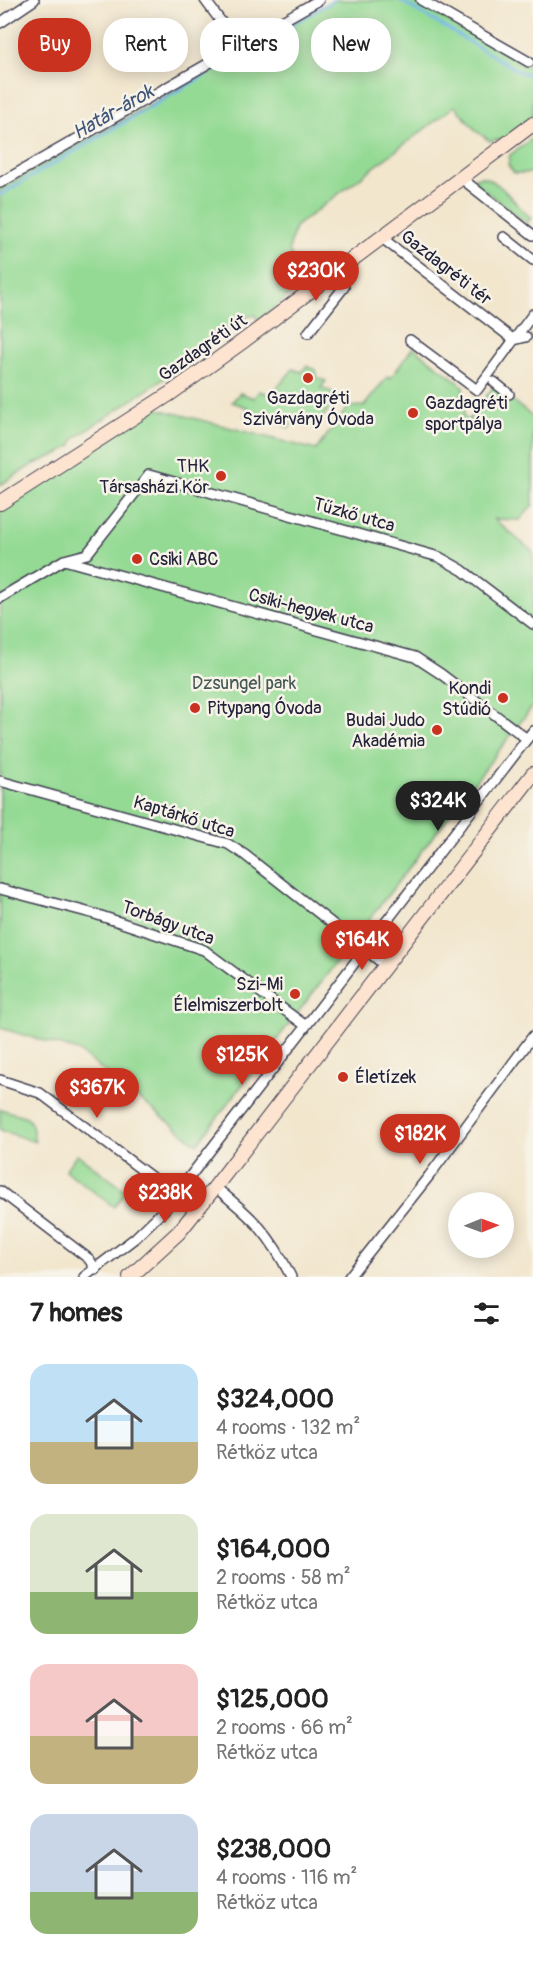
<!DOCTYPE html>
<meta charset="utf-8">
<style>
body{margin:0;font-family:Pangolin,sans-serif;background:#f2f2f2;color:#222;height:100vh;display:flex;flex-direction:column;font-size:22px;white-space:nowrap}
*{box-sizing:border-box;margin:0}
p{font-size:20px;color:#767676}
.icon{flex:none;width:33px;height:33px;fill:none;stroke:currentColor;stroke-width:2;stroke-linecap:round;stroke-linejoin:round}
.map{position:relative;height:1277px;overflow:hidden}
.sheet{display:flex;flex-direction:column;background:#fff;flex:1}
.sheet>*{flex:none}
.hud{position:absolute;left:18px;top:18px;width:498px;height:54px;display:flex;gap:12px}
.needle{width:39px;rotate:89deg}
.tools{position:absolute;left:448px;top:1192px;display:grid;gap:12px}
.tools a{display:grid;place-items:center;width:66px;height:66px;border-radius:50%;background:#fff;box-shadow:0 3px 15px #0003;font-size:30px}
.price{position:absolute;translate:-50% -51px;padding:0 14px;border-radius:21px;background:#c8321e;color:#fff;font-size:20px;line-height:39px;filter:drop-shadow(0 2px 3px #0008)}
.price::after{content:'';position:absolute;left:50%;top:36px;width:18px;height:14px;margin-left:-9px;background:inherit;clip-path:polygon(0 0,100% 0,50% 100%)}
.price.selected{background:#222;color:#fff}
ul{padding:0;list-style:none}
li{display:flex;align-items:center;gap:18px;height:150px;padding:0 30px}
li span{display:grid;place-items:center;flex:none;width:168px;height:120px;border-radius:18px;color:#555}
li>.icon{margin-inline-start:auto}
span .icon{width:72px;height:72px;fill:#fffc;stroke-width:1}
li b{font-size:26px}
h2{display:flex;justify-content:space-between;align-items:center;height:72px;padding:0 30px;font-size:26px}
.chip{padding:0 21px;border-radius:24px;background:#fff;box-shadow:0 3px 15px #0003;font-size:21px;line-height:54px}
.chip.selected{background:#c8321e;color:#fff}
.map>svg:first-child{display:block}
.green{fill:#94da94;stroke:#5b7e68;stroke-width:1.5}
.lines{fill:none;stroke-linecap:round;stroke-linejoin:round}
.stream{stroke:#78b8ec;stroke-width:3}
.street-casing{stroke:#413f51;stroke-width:12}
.secondary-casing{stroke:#413f51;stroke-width:16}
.street{stroke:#fff;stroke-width:9}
.secondary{stroke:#fde4d1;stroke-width:14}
.poi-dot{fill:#c8321e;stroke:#f7f3e8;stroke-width:2}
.labels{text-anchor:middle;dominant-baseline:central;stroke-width:5;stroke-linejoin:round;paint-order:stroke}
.street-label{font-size:18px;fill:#22223b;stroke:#f7f3e8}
.poi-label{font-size:18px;fill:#22223b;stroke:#f7f3e8;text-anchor:start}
.park-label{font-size:18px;fill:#445956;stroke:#f7f3e8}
.water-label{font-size:20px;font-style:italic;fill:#405679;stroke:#f7f3e8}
</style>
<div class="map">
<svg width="533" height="1277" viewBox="0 0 533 1277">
<rect width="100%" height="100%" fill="#f7f3e8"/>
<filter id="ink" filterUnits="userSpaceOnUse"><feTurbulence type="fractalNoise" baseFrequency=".0167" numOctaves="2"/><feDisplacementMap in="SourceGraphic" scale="12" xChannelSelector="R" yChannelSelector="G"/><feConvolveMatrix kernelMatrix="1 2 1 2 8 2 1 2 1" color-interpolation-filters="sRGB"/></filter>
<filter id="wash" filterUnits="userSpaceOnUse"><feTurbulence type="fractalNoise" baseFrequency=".008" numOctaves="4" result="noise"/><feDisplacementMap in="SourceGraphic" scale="24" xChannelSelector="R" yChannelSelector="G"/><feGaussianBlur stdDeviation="1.35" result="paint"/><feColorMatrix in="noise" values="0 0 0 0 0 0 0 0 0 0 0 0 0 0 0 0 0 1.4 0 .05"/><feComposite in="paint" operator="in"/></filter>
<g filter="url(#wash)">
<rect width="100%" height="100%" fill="#f2e6cd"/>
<!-- green -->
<path class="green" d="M334,0h77l122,68v48l-30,23 -13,2 -14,-10 -21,-25 -160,121 -6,23 11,23 1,13 -43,35 -3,-6 -6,1 -70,50 1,2 -105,70 -4,8 -13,8 -26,11 -32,20v-296z
M533,138v35h-19l-6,-8 2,-10z
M482,177c19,3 34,29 49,41l-4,5 -52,-40v-5z
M413,347l50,39 1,31 4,4 26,-35 39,31v88l-13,15 -26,-1 39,33v154l-336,438 -119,-93 -78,-23v-519l155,-101 161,42 32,-43 16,-1 24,-30 3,2z
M306,366l10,4 2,8 8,3 -5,7 13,5 -1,4 3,1 -19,28 -21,-8 -7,10 -32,-15 -3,6 -10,-4 5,-7 -17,-6 8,-9 14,5 5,-7 12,4 22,-26 9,3z
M0,1109l27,8 5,8 3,17 -35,-12z
M77,1154l49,37 -12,16 -49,-37z"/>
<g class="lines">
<!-- stream -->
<path class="stream" d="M399,0l121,72 13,4
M0,195l334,-195"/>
</g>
</g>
<g filter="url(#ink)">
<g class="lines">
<!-- street casing -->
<g class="street-casing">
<path id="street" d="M205,0l34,46
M421,0l108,62
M0,23l34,-23
M461,178l72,57
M0,183l319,-183
M504,237l29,23
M382,238l132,102 12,-3
M308,333l36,-46
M410,340l67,50 56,-76
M494,382l15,12
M64,560l351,97 26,17 86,65
M0,598l64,-38 23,-6 62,-79 290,82 23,13 71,54
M0,781l228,63 17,11 141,111
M0,889l95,25 109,36 102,76
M0,1080l40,13 135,102
M215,1187c37,30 55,46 76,90
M0,1191l89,68 7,11
M84,1277l51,-39 30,-29 368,-478
M349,1277l80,-101 104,-140"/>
</g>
<!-- secondary casing -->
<g class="secondary-casing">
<path id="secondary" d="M0,503l171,-110 71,-51 291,-218
M130,1277l49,-45 36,-45 318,-413"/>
</g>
<!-- street -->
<use href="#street" class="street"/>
<!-- secondary -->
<use href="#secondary" class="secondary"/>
</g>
</g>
<!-- markers -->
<g class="poi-dot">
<circle cx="308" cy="378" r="6"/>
<circle cx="413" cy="413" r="6"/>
<circle cx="221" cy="476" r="6"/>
<circle cx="137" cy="559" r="6"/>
<circle cx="503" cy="698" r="6"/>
<circle cx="195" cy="708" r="6"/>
<circle cx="437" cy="730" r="6"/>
<circle cx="295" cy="994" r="6"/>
<circle cx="343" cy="1077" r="6"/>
</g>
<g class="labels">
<!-- street labels -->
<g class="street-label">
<text transform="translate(446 268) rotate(38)">Gazdagréti tér</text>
<text transform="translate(203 348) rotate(-35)">Gazdagréti út</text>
<text transform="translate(354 515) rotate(16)">Tűzkő utca</text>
<text transform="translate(311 611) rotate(15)">Csiki-hegyek utca</text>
<text transform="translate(184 817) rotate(17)">Kaptárkő utca</text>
<text transform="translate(168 923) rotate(20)">Torbágy utca</text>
</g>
<!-- poi labels -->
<g class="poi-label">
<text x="308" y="398" text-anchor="middle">Gazdagréti<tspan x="308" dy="21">Szivárvány Óvoda</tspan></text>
<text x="425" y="403">Gazdagréti<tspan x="425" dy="21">sportpálya</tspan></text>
<text x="209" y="466" text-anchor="end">THK<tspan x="209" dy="21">Társasházi Kör</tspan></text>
<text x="149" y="559">Csiki ABC</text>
<text x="491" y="688" text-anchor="end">Kondi<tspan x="491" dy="21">Stúdió</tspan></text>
<text x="207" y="708">Pitypang Óvoda</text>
<text x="425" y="720" text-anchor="end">Budai Judo<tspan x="425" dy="21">Akadémia</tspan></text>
<text x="283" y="984" text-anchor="end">Szi-Mi<tspan x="283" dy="21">Élelmiszerbolt</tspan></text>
<text x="355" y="1077">Életízek</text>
</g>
<!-- park labels -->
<g class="park-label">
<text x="244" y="683">Dzsungel park</text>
</g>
<!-- water labels -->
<g class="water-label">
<text transform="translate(113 112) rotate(-30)">Határ-árok</text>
</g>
</g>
</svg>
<div class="tools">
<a><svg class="needle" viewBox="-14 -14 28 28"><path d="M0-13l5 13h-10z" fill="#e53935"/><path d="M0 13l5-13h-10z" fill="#767676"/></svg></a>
</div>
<b class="price" style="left:316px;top:302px">$230K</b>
<b class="price selected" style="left:438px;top:832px">$324K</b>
<b class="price" style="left:362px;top:971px">$164K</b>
<b class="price" style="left:242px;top:1086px">$125K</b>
<b class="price" style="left:97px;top:1119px">$367K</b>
<b class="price" style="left:420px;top:1165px">$182K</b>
<b class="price" style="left:165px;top:1224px">$238K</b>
<div class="hud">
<a class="chip selected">Buy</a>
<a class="chip">Rent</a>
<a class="chip">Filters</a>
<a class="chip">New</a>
</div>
</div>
<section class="sheet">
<h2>7 homes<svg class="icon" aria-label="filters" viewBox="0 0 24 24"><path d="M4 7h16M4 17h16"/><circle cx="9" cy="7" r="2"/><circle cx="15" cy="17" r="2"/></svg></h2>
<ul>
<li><span style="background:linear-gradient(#bfe0f5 65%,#c2b280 0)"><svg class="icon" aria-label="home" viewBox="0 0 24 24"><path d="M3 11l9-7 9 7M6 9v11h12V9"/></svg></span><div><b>$324,000</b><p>4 rooms · 132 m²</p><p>Rétköz utca</p></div></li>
<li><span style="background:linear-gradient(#dfe7d0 65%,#8fb573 0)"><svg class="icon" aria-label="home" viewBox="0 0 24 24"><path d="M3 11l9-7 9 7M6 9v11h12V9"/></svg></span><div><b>$164,000</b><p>2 rooms · 58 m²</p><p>Rétköz utca</p></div></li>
<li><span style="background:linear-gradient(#f6c9c9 60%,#c2b280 0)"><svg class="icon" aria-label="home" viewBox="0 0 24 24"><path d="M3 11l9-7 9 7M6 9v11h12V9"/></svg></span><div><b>$125,000</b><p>2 rooms · 66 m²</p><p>Rétköz utca</p></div></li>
<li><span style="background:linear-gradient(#c9d6e8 65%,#8fb573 0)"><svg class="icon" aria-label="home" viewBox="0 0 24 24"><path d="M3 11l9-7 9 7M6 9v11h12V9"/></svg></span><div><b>$238,000</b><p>4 rooms · 116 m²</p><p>Rétköz utca</p></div></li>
</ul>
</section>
